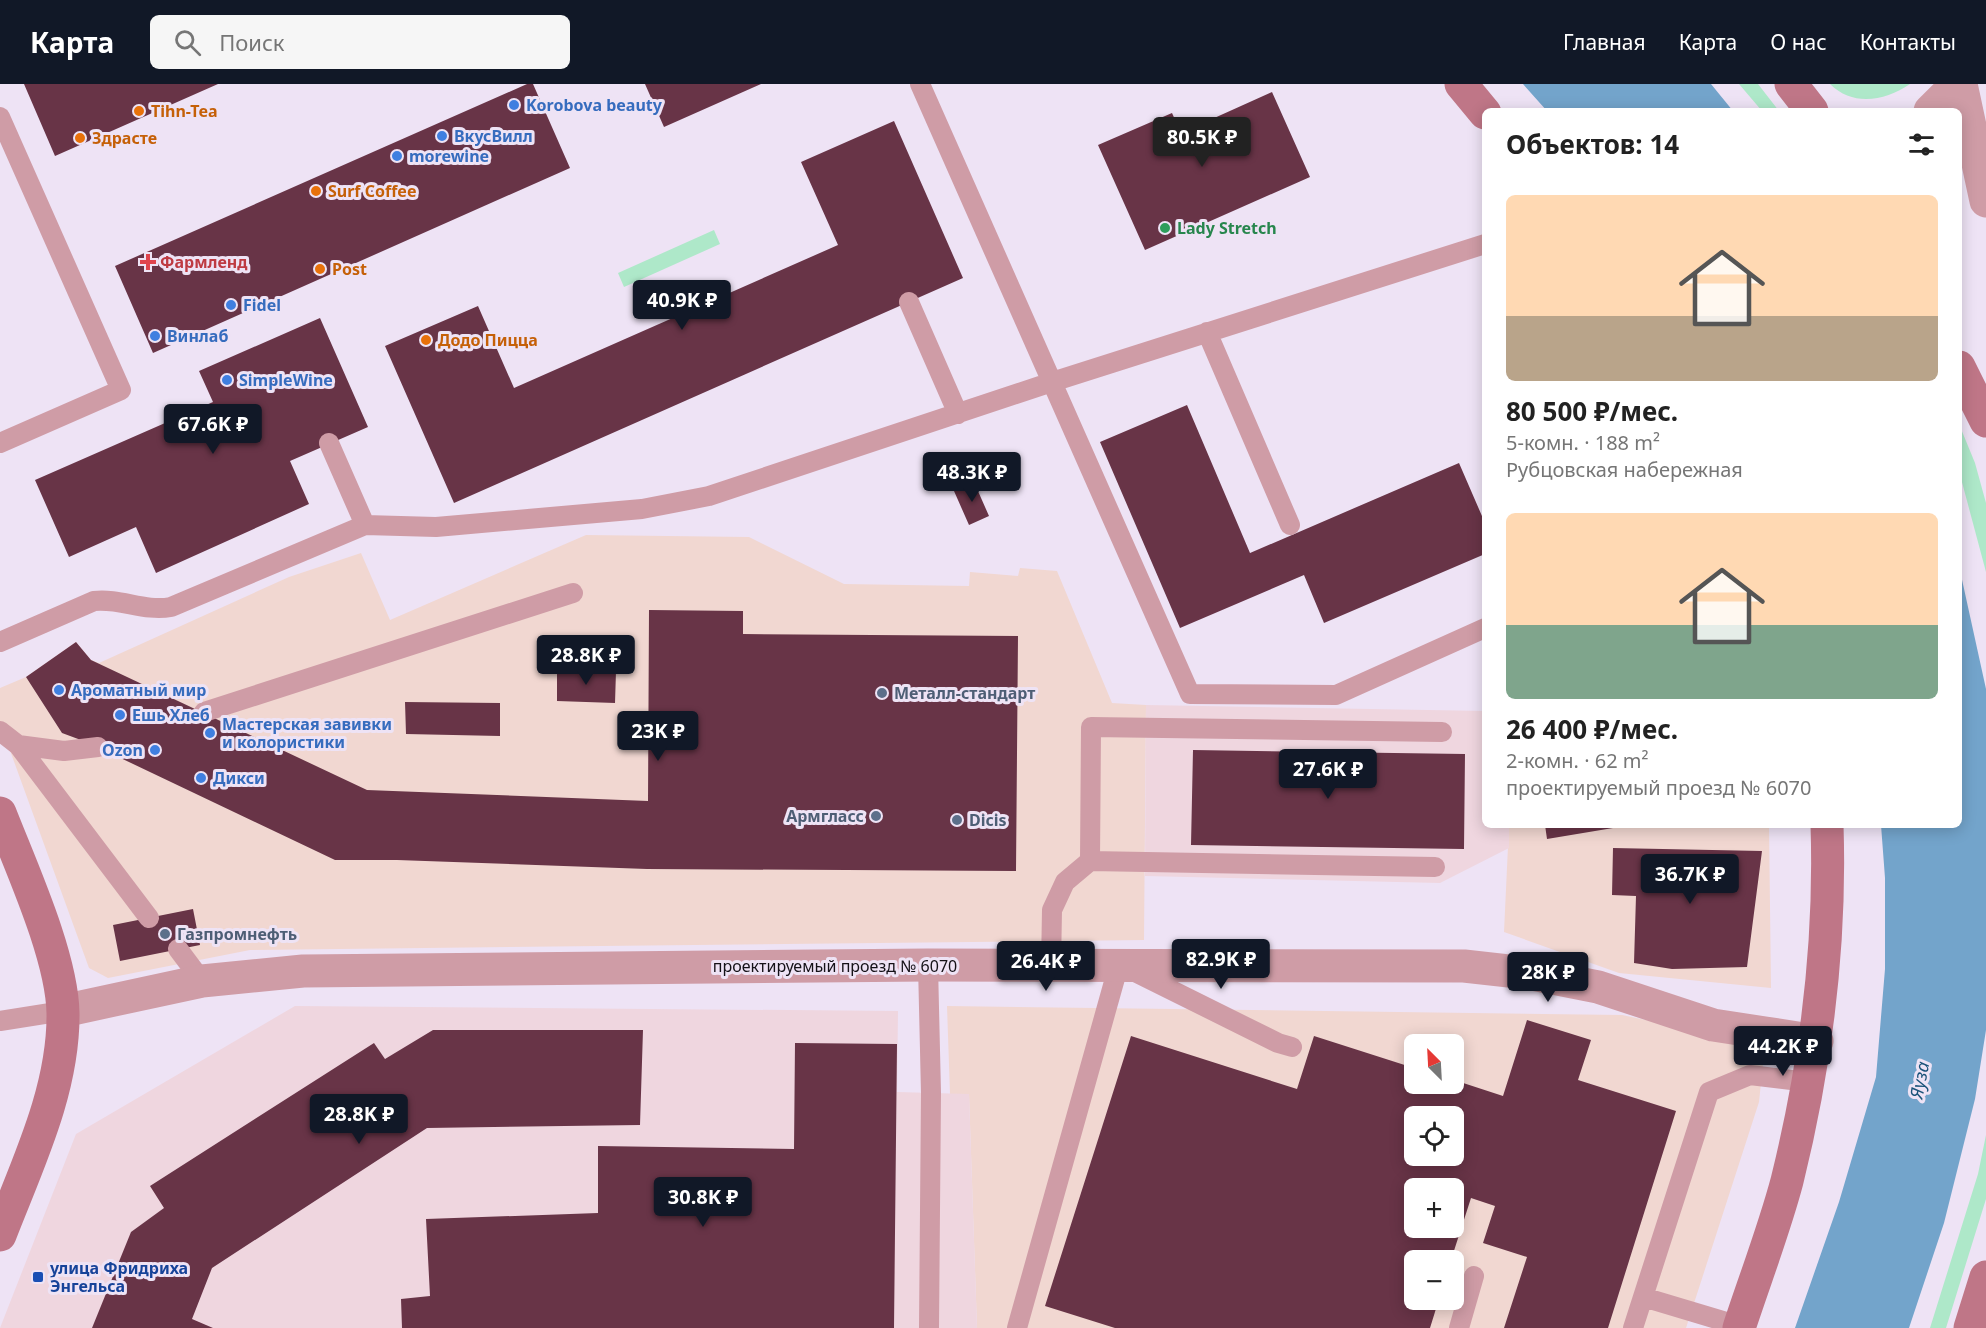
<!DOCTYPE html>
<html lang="ru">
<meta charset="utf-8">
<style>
body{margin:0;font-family:"Noto Sans",sans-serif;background:#f6f6f6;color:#222;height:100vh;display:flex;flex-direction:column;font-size:22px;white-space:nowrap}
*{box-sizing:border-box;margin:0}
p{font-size:20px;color:#767676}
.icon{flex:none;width:33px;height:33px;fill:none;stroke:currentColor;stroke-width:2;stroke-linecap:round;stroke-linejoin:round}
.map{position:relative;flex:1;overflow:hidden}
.sheet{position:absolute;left:1482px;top:24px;width:480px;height:720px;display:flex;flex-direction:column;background:#fff;border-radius:9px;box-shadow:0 3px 15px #0003}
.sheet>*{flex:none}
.needle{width:39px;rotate:336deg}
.buttons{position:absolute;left:1404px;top:950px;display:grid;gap:12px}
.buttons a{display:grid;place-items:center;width:60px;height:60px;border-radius:9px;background:#fff;box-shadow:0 3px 15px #0003;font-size:30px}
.price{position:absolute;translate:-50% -51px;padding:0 14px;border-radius:6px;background:#111827;color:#fff;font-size:20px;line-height:39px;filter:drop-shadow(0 2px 3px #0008)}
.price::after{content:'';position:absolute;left:50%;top:36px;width:18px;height:14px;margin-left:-9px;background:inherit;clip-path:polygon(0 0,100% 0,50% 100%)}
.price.on{background:#222;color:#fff}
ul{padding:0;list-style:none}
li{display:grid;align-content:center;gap:12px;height:318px;padding:0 24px}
li span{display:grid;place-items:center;height:186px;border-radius:9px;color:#555}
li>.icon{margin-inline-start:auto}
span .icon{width:108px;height:108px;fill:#fffc;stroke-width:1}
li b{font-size:26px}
h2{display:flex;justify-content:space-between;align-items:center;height:72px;padding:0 24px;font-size:26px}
header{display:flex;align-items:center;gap:36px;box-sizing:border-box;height:84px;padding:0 30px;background:#111827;color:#fff}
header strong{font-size:28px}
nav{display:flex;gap:33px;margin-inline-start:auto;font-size:21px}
.search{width:420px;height:54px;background:#f6f6f6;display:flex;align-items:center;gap:15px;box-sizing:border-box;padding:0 21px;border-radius:9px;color:#767676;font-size:22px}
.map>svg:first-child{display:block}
.commercial{fill:#f1d7d1;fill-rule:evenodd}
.industrial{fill:#efd6df}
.green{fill:#aee8c9}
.water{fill:#73a4cb}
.building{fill:#683447;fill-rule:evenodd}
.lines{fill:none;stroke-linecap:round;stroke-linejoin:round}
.lane{stroke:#cf9ca6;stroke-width:20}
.street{stroke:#cf9ca6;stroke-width:33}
.secondary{stroke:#bf7687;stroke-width:33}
.shop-dot{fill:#3f7fe0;stroke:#eee3f5;stroke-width:2}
.food-dot{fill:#e8710a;stroke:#eee3f5;stroke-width:2}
.leisure-dot{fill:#2e9e5b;stroke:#eee3f5;stroke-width:2}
.health-dot{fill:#e0444e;stroke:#eee3f5;stroke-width:2}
.service-dot{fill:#5c6f8a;stroke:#eee3f5;stroke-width:2}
.transit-dot{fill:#1a4fb4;stroke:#eee3f5;stroke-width:2}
.labels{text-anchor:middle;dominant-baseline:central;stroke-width:6;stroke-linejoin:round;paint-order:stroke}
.shop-label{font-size:16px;font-weight:bold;fill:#366cbe;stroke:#eee3f5;text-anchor:start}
.food-label{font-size:16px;font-weight:bold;fill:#c56008;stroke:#eee3f5;text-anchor:start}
.leisure-label{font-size:16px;font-weight:bold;fill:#27864d;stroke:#eee3f5;text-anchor:start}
.health-label{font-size:16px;font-weight:bold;fill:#be3a42;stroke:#eee3f5;text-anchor:start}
.service-label{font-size:16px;font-weight:bold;fill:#4e5e75;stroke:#eee3f5;text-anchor:start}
.street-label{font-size:16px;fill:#141117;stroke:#eee3f5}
.transit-label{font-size:16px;font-weight:bold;fill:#164399;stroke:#eee3f5;text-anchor:start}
.water-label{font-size:18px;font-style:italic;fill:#1b537a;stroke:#eee3f5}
</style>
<header>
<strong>Карта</strong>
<div class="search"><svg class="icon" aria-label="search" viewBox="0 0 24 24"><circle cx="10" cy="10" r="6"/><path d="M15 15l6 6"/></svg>Поиск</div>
<nav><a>Главная</a><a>Карта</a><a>О нас</a><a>Контакты</a></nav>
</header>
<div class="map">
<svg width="1986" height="1244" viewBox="0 0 1986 1244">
<rect width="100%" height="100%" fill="#eee3f5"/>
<!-- commercial -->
<path class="commercial" d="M586,451l163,2 95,47 125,2 1,-14 48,4 2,-8 37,3 55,132 34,2 -2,235 -894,10 -142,28 -19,-10 -89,-245v-35l26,-11 50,-35 15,18 8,3 190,-86 72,-24 29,67z
M1509,741h260l2,163 -152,-15 -115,-41z
M947,922l675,9 143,30 -6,57 -73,226h-709l-8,-233 -19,-1zM1414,960h40v39h-40zM1414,1032h40v39h-40zM1414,1104h40v39h-40zM1414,1176h40v39h-40z"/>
<!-- industrial -->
<path class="industrial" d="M1146,621l339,6v114h24v23l-69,35 -295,-7z
M295,922l603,5 -1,81 72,2 8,234h-977l76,-194z"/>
<!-- green -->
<path class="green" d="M1739,0h19l21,27h-17z
M1830,0h80c-25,17 -57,23 -80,0z
M714,146l6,14 -96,43 -6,-14z
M1959,340l16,39 11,40v69l-27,-101z
M1986,1051v64l-40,129h-16l48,-154z"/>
<!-- water -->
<path class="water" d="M1523,0h188l22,27h-186z
M1959,482l27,123v341l-11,69 -31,124 -35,105h-114l44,-126 37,-125 9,-108v-91l-4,-53h78z"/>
<!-- building -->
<path class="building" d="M24,0h194l-163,72z
M527,0h6l37,84 -417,185 -38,-87z
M645,0h116l-97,43z
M1272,8l38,85 -165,73 -47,-105 74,-32 9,20z
M894,37l69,157 -509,225 -69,-157 93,-40 36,82 111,-49 213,-94 -37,-83z
M320,234l48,109 -78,34 19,43 -153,69 -20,-46 -67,30 -34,-77 178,-78 -14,-31z
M1187,321l63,148 209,-90 26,60v31l-161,69 -20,-48 -124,53 -80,-186z
M974,398l15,34 -20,9 -15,-34z
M649,526l94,1v23l275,2 -2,235 -369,-2 -250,-9h-62l-246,-117 -27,-10 -36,-56 50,-35 15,18 276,130 281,11z
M557,585l59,2 -1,32 -58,-2z
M405,618l95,1v33l-94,-2z
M1193,666l272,4 -1,95 -273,-4z
M1545,741h80v1l-78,13z
M1613,764l149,3 -15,116 -75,2 -38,-6 2,-67 -24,-1z
M193,825l7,36 -80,16 -7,-36z
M1527,936l64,20 -13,40 98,31 -68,217h-104l23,-71 -44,-14 12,-37 -24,-8 -20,62h-37v39h25l-9,29h-315l-70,-22 86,-270 166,53 17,-53 100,32v15h40v-3l49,16zM1414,1032h40v39h-40zM1414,1104h40v39h-40z
M433,946h210l-3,95 -213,3 -215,140 -20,51 21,9h-121l39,-96 33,-24 -14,-22 224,-143 11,16z
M795,959l102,1 -3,284h-492l-1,-29 29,-3 -4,-77 172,-6v-67l196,3z"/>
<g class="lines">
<!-- lane -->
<path class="lane" d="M920,0l270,610 146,1 149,-67
M0,33l121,273 -121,53
M909,218l49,112
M1207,248l83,193
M329,359l36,82
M0,558l94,-41c27,-3 50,11 77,6l194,-82 71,2 206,-18 67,-13 343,-114 433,-138
M204,628l369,-119
M0,647l18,14 131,173
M18,661l46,6 34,-4
M1090,777l345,6
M178,865l24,32
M928,881l3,128 -2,235
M1051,882l1,-56 13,-28 25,-21 1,-134 351,5
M0,937l63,-10
M1643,1213l97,29
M1017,1244l102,-364 159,79 14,4
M1459,1244l15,-52
M1633,1244l76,-236 41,-17 58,7"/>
<!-- street -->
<path class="street" d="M1961,0l25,117
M1930,27l27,-27
M63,927l139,-30 101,-10 625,-6 536,1 63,7 71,14 115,38 104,16"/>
<!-- secondary -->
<path class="secondary" d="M1461,0l24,29
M1791,0l21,27
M1959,283l27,54
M0,729c21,54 62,143 63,200 1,77 -36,152 -63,222
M1739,1244c16,-49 35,-98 48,-147 29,-117 44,-236 40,-356
M1970,1244l16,-51"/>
</g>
<!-- markers -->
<g class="shop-dot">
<circle cx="514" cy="21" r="6"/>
<circle cx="442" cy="52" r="6"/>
<circle cx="397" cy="72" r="6"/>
<circle cx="231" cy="221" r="6"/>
<circle cx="155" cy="252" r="6"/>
<circle cx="227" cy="296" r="6"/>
<circle cx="59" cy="606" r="6"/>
<circle cx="120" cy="631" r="6"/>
<circle cx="210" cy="649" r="6"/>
<circle cx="155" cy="666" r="6"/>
<circle cx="201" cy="694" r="6"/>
</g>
<g class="food-dot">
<circle cx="139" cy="27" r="6"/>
<circle cx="80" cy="54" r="6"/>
<circle cx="316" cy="107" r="6"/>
<circle cx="320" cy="185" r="6"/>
<circle cx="426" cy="256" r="6"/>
</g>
<circle class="leisure-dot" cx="1165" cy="144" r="6"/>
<path class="health-dot" d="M145 169h6v6h6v6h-6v6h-6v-6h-6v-6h6z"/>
<g class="service-dot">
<circle cx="882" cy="609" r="6"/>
<circle cx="876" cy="732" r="6"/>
<circle cx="957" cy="736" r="6"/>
<circle cx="165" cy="850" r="6"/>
</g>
<rect class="transit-dot" x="32" y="1187" width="12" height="12" rx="3"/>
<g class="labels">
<!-- shop labels -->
<g class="shop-label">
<text x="526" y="21">Korobova beauty</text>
<text x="454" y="52">ВкусВилл</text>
<text x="409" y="72">morewine</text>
<text x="243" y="221">Fidel</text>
<text x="167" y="252">Винлаб</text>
<text x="239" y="296">SimpleWine</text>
<text x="71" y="606">Ароматный мир</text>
<text x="132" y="631">Ешь Хлеб</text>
<text x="222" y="640">Мастерская завивки<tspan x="222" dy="18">и колористики</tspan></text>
<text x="143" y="666" text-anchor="end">Ozon</text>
<text x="213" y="694">Дикси</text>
</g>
<!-- food labels -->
<g class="food-label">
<text x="151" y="27">Tihn-Tea</text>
<text x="92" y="54">Здрасте</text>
<text x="328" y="107">Surf Coffee</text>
<text x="332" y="185">Post</text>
<text x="438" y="256">Додо Пицца</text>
</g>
<!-- leisure labels -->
<g class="leisure-label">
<text x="1177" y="144">Lady Stretch</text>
</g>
<!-- health labels -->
<g class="health-label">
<text x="160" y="178">Фармленд</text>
</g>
<!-- service labels -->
<g class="service-label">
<text x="894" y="609">Металл-стандарт</text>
<text x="864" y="732" text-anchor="end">Армгласс</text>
<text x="969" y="736">Dicis</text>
<text x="177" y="850">Газпромнефть</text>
</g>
<!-- street labels -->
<g class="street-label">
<text x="835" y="882">проектируемый проезд № 6070</text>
</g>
<!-- transit labels -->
<g class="transit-label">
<text x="50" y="1184">улица Фридриха<tspan x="50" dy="18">Энгельса</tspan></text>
</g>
<!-- water labels -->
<g class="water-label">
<text transform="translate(1919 996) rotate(-79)">Яуза</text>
</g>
</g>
</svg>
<div class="buttons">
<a><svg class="needle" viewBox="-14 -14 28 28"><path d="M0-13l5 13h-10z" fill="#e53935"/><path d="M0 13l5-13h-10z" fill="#767676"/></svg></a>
<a><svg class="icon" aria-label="locate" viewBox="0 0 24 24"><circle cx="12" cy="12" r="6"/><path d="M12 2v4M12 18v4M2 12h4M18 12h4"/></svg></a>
<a>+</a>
<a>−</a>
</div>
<b class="price on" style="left:1202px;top:84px">80.5K ₽</b>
<b class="price" style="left:682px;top:247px">40.9K ₽</b>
<b class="price" style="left:213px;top:371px">67.6K ₽</b>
<b class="price" style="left:972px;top:419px">48.3K ₽</b>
<b class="price" style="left:586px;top:602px">28.8K ₽</b>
<b class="price" style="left:658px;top:678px">23K ₽</b>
<b class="price" style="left:1328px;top:716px">27.6K ₽</b>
<b class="price" style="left:1690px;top:821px">36.7K ₽</b>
<b class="price" style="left:1221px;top:906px">82.9K ₽</b>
<b class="price" style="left:1046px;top:908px">26.4K ₽</b>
<b class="price" style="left:1548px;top:919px">28K ₽</b>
<b class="price" style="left:1783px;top:993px">44.2K ₽</b>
<b class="price" style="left:359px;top:1061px">28.8K ₽</b>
<b class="price" style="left:703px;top:1144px">30.8K ₽</b>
<section class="sheet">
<h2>Объектов: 14<svg class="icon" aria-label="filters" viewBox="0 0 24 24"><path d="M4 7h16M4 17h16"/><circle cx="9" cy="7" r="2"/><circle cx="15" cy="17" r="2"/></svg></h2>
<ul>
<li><span style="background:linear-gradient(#ffd9b3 65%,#b9a48a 0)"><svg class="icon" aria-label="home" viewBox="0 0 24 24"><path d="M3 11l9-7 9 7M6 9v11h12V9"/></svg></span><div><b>80 500 ₽/мес.</b><p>5-комн. · 188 m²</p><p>Рубцовская набережная</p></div></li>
<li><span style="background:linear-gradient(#ffd9b3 60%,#7fa58c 0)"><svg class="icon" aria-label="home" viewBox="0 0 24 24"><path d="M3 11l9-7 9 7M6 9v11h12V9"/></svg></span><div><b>26 400 ₽/мес.</b><p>2-комн. · 62 m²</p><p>проектируемый проезд № 6070</p></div></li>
</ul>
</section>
</div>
